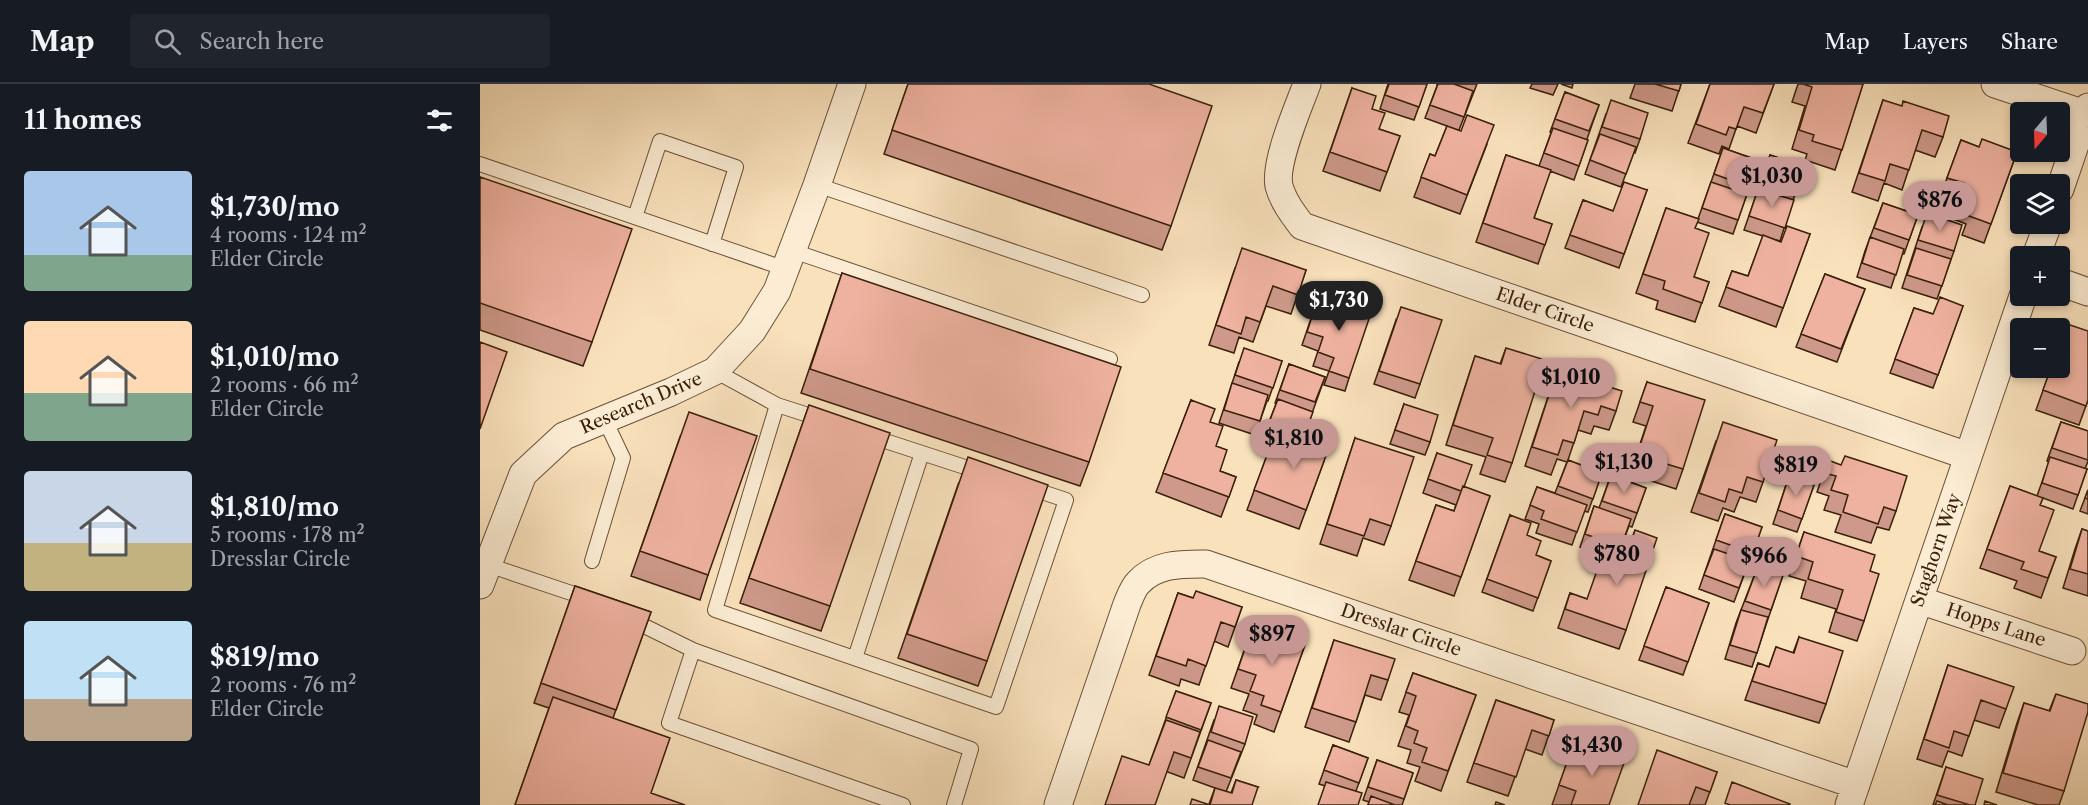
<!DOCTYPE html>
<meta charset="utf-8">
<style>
body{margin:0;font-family:"Libre Caslon Text",serif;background:#20242c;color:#f1f3f6;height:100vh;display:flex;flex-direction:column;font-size:22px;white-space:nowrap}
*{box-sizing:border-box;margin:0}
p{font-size:20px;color:#9ea1a6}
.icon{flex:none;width:33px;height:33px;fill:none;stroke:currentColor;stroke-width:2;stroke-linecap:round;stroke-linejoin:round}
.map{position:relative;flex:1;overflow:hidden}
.panel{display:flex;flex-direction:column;background:#171b24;width:480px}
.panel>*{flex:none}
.needle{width:39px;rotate:199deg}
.tools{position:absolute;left:1530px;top:18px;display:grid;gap:12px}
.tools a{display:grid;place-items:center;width:60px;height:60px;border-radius:6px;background:#171b24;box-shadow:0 3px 9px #0003;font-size:30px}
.price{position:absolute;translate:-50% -51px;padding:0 14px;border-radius:21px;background:#c59692;color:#111;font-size:20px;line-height:39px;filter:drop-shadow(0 2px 3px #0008)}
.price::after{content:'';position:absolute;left:50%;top:36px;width:18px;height:14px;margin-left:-9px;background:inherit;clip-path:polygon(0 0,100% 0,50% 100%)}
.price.active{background:#222;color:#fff}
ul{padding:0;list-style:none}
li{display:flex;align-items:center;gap:18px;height:150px;padding:0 24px}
li span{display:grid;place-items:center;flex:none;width:168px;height:120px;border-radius:6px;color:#555}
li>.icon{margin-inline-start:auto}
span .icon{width:72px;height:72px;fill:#fffc;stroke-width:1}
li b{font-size:26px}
h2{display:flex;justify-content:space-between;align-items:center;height:72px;padding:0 24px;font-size:26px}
header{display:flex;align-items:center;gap:36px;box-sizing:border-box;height:84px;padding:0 30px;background:#171b24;border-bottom:2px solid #363941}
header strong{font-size:28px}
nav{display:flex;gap:33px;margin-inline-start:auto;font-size:21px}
.search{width:420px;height:54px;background:#20242c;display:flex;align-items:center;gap:15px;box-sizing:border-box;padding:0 21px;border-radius:6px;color:#9ea1a6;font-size:22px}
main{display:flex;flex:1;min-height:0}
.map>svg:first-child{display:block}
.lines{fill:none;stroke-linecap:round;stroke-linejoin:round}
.lane-casing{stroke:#6a5037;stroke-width:16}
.street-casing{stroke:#6a5037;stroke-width:29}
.lane{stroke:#fbecd3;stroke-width:14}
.street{stroke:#fbecd3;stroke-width:27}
.wall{fill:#ce998a;stroke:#3a200b;stroke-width:1.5}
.building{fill:#efb2a0;stroke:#3a200b;stroke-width:1.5}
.labels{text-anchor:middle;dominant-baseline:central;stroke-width:6;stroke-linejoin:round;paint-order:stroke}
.street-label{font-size:18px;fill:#3a200b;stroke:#fbecd3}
</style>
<header>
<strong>Map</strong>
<div class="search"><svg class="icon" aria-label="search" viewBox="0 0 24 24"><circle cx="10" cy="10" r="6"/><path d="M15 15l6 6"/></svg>Search here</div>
<nav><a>Map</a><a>Layers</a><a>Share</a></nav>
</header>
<main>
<section class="panel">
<h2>11 homes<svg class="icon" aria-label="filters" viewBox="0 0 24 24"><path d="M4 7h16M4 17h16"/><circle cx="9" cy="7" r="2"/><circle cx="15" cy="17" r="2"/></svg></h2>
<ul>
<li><span style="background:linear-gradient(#a9c7e8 70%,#7fa58c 0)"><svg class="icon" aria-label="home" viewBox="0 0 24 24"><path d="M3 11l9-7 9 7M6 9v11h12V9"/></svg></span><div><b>$1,730/mo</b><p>4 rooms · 124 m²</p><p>Elder Circle</p></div></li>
<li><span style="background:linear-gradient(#ffd9b3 60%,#7fa58c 0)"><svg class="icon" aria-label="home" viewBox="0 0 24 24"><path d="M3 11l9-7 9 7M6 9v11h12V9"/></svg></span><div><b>$1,010/mo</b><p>2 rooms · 66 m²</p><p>Elder Circle</p></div></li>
<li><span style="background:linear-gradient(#c9d6e8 60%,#c2b280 0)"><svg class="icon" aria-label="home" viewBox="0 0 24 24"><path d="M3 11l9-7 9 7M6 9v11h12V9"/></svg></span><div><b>$1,810/mo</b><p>5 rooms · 178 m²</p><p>Dresslar Circle</p></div></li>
<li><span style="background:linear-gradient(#bfe0f5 65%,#b9a48a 0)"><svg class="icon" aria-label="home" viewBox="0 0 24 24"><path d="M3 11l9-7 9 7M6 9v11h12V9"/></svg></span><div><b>$819/mo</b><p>2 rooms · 76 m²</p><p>Elder Circle</p></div></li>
</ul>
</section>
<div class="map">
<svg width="1608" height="721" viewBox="0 0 1608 721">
<rect width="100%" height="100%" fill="#f9e1bc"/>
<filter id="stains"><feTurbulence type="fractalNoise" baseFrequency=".00333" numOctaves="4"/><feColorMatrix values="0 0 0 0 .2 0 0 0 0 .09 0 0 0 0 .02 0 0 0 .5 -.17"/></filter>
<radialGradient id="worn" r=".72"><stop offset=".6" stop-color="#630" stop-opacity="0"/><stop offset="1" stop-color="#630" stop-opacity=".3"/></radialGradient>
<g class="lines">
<!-- lane casing -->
<g class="lane-casing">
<path id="lane" d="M0,80l306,105
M337,101l325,110
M155,133l25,-76 76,26 -24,77
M313,167l317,108
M235,287l62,34 -62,205 281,97 70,-207 -36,-12
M297,321l47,15
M390,352l110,36
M112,477l31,-103 -18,-38
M5,480l104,35
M150,535l63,31 278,99 -17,56
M213,566l-24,73 234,82
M375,574l67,-205"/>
</g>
<!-- street casing -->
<g class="street-casing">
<path id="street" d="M827,0c-9,24 -33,79 -28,102 4,15 14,28 23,40l666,230
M1515,0l90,30
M1580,105l28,-82
M1556,172l12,-32
M1580,198l28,10
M0,501l43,-111 41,-38 107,-44 44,-21 37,-40 25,-40 40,-106 35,-101
M1439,516l153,51
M578,721l69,-201c3,-7 6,-16 11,-21 18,-20 44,-19 68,-19l650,221
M1369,721l174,-509"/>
</g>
<!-- lane -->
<use href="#lane" class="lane"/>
<!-- street -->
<use href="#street" class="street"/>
</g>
<!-- wall -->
<path class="wall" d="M428,0h241l22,142 -9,24 -278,-96z
M908,0h39l-13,36 -34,-11z
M957,0h40l-18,46 28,14 -27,70 -46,-17 16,-43 5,2 12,-30 -22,-8 12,-32z
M1052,0h26l-5,11 -23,-7z
M1081,0h12l-1,4z
M1155,0h46l-9,27 -42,-13z
M1230,0h64l-18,49 -19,-7 -8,23 -7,-3 -3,8 -31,-11z
M1318,0h65l-28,86 -30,-10 2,-6 -15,-5 13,-43 -13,-4z
M872,4l20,21 7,20 21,7 -20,55 -57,-20z
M1085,8l34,13 -12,34 1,1 -14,40 -24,-9 -16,47 18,6 -14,40 -62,-22 30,-87 33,11 12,-33 -1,-1z
M1403,16l60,37 -8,20 -20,-7 -13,40 -18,-7 -6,18 -26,-9z
M1126,30l34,25 -5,14 -1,-1 -13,35 -36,-13z
M1481,56l18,7 38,5 -33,91 -22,-8 4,-11 -15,-6 6,-15 -17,-6z
M1243,64l34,12 -12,33 2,1 -14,40 -36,-12 -2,6 -1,49 15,5 -14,40 -39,-13 2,-8 -22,-8 30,-85 32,11z
M1290,71l34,11 -24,75 -11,-3 12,4 29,-8 -34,93 -57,-21 13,-35 16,5 15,-40 -19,-6z
M0,93l112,165 -9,24 -103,-36z
M1167,106l-28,78 -54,-20 18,-48 30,11z
M1403,119l35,12 -14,39h-2l-11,34 -34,-11 8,-26z
M1442,143l32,24 -17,48 -35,-11z
M755,184l71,2 -15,44 -25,-8 -13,36 -14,-5 -5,16 -25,-8z
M362,189l247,189 -9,24 -279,-93z
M1345,190l40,15 -28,73 -41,-15z
M839,211l30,83 -4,13 -21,-6 5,-14 -16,-5 5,-15 -16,-6z
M1483,222l-30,82 -43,-15 24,-65 19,6z
M916,236l24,64 -5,14 -41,-14z
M1026,264l6,115 -7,19 -25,-8 6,-17 -40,-12 29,-89 25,8z
M802,277l-14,40h-1l-12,34 -36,-12 20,-61z
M809,280l36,13 -20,56 19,28 -25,68 -52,-19 22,-60 16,5 3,-8 -25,-9 13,-34 -1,-1z
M1571,284l37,32 -9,25 -43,-15z
M1077,286l59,41 -7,19 -15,-4 -3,8 -13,-4 -10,30 34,13 -14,39 -4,-1 -12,34 -36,-12 3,-9 -14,-5 12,-32 18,6 12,-31 -10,-3 -6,16 -26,-9z
M1167,298l36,87 -7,20 -46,-15 16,-48 -13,-4z
M711,316l19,22 6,24 4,25 16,6 -15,40 -65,-25z
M924,320l26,38 -5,13 -35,-11z
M329,321l21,201 -9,25 -81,-28z
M1581,338l27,9v30l-3,8h2l-14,40 -30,-11 -3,7 -1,46 17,6 -15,41 -27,-10 3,-7 -37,-13 30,-82 27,10 12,-34 -2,-1z
M200,353l28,138 -8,25 -69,-24z
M875,354l36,88 -7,19 -21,-7 -6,18 -37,-12z
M1236,357l47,41 -7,20 -16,-5 -6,15 -11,-4 -5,13 -27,-9z
M957,369l27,34 26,9 -36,100 -45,-16 27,-75 18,6 2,-6 -33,-12z
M1348,376l68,51 -7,19 -12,-3 -6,16 -36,-11 6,-17 -17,-5 5,-14 -12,-4z
M1131,391l35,13 -14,39 -3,-1 -13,35 -36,-14 14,-41 5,2z
M1309,392l25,9 -17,47 -24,-8z
M479,398l28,179 -9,25 -80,-28z
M1608,406v24l-8,-3z
M1245,430l37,13 -28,75 -35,-13z
M1030,431l26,40 15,6 -18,50 -51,-19z
M1602,445l6,2v65l-25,-8 12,-39z
M1155,446l-9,100 -7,19 -61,-21 12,-35 17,6 35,-32z
M1324,448l66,39 -6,50 -7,20 -28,-9 7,-23 -35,-11 5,-17 -17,-5z
M1278,482l25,9 -16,47 -15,45 -27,-8 11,-36z
M95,502l76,26 -38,106 -98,87 34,-97 -15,-5z
M1186,503l43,16 -26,72 -44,-15z
M698,509l15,5 49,9 -14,40 -14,-6 -15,44 -18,-6 -2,7 -30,-11z
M771,547l19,7 36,4 -32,90 -20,-8 3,-9 -14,-5 6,-16 -18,-6z
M1319,553l27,67 -7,19 -74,-23 13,-37 11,4 7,-20 17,6z
M854,556l54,40 -7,20 -16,-5 -16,47 -44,-15z
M1468,581l58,44 -7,19 -25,-8 -12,36 -14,-5 -6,16 -25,-8z
M933,589l63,22 -35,96 -26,-10 5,-14 -13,-4 4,-13 -13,-4 11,-31 -10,-3z
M696,607l35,12 -27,75 -35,-13z
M1576,610l8,97 -5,14h-21l-42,-13 21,-69 7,-20 25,8z
M1016,616l58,20 -12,35 -17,-6 -17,47 -41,-14z
M734,636l31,24 -19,48 5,1 5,-13 22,7 -49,17 6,-16 -22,-8z
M853,661l35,13 -12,33 -31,-5 -6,-2z
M1092,664l37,57h-57z
M897,676l36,13 -11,32h-34l1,-3 -6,-2z
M1466,683l29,38h-42z
M1237,688l-12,33h-67z"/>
<!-- building -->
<path class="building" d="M428,0h241l63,22 -41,120 -279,-96z
M909,0h38l-8,23 -34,-12z
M958,0h16l19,7 -9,26 -34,-12z
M1175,0h26l-2,7z
M1230,0h64l-11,29 -19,-6 -8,22 -7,-2 -3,8 -30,-11z
M1323,0h60l-21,66 -30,-9 2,-6 -15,-5 13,-43z
M872,4l24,8 -4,13 13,4 -6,16 21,7 -13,36 -57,-20z
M1085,8l34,13 -10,26 -34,-12z
M1131,16l37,13 -8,26 -38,-12z
M1403,16l19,6 1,-5 46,15 -6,21 -21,-7 -13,40 -19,-6 -5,17 -26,-8z
M987,31l27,10 -27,70 -46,-18 9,-23 5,2 12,-30 14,5z
M1073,44l35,12 -9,26 -35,-13z
M1120,50l36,13 -10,27 -36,-14z
M1502,55l35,13 -26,72 -22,-8 4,-11 -15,-6 6,-16 -17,-5 14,-38 18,7z
M1243,64l34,12 -10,26 -33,-12z
M1026,71l45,15 -17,48 18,6 -7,21 -62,-22z
M1290,71l34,11 -8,26 -34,-11z
M0,93l152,52 -40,113 -112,-39z
M1144,98l23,8 -23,64 -54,-19 13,-35 30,11z
M1231,98l36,12 -9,26 -36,-12z
M1278,105l36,11 -9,28 -36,-12z
M1403,119l35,12 -9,25 -35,-12z
M1186,124l33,11 -4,9 14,5 -15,44 15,5 -7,21 -39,-14 2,-8 -22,-7z
M1447,129l35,12 -8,26 -36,-11z
M1307,142l23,8 -27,74 -57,-21 6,-16 16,5 15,-41 18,7z
M1390,153l34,12 -8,26 -34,-12z
M762,164l64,22 -8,25 -25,-9 -13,36 -14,-5 -5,17 -25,-9z
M1436,164l35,11 -9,27 -35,-11z
M362,189l279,94 -32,95 -279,-93z
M1345,190l40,15 -24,60 -40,-15z
M839,211l52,18 -22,65 -20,-7 5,-13 -16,-6 5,-15 -16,-5z
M1460,213l23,9 -25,69 -43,-16 19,-51 19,6z
M921,223l41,13 -22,64 -41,-13z
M1587,240l21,7v69l-2,6 -43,-16 8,-22h9v-24z
M0,258l27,10 -27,77z
M764,264l38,13 -9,27 -38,-13z
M1026,264l39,12 -33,103 -25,-8 6,-17 -40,-13 22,-69 26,8z
M809,280l36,13 -10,25 -35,-12z
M1077,286l65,21 -6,20 -15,-5 -3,9 -14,-4 -10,32 -11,-3 -5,15 -26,-8z
M1167,298l58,18 -22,69 -46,-14 16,-49 -13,-4z
M752,299l36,12 -8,26 -36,-11z
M798,315l35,13 -8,21 -11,-4 -1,5 -25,-9z
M711,316l24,9 -5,13 13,4 -7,20 11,4 -7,21 16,6 -7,20 -66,-24z
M924,320l34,11 -8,27 -35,-12z
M329,321l81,28 -60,173 -81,-28z
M209,328l68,24 -49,139 -68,-24z
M1243,338l54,18 -14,42 -16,-5 -5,16 -13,-4 -4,13 -26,-9z
M1581,338l27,9v29l-36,-12z
M814,345l37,13 -25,68 -52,-20 15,-40 16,5z
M875,354l59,19 -23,69 -21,-7 -6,17 -37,-12z
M957,369l35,12 -8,22 -1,-1 -2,5 -33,-12z
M1365,372l62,20 -11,35 -12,-4 -6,17 -35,-12 5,-17 -17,-5 5,-14 -12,-3 4,-13 13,5z
M488,373l80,28 -61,176 -80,-27z
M1570,373l37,12 -9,26 -36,-12z
M1088,376l34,13 -9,26 -35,-13z
M1131,391l35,13 -9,25 -35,-12z
M1309,392l25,9 -12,34 -24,-9z
M983,402l27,10 -29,81 -45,-16 20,-56 18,6z
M1530,402l33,12 -3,7 14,5 -15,41 17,6 -8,21 -27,-9 3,-7 -37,-13z
M1057,403l50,18 -10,27 -36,-13 3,-8 -14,-6z
M1608,406v9l-3,-1z
M1114,422l37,13 -10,28 -36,-13z
M1245,430l37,13 -9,26 -37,-13z
M1030,431l21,8 -4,12 14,6 -5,14 15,6 -13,37 -51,-19z
M1602,445l6,2v43l-18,-5z
M1155,446l22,8 -31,92 -61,-21 5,-16 17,6 14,-40 22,8z
M1324,448l71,23 -5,16 9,3 -15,47 -28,-9 7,-22 -35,-11 5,-17 -17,-6z
M1234,465l35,12 -10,27 -35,-13z
M1278,482l25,9 -12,35 -26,-9z
M95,502l76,26 -35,98 -75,-27z
M1186,503l43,16 -21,59 -44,-16z
M716,507l46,16 -7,20 -14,-5 -15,44 -18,-7 -2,7 -30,-10 22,-63 15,5z
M1261,526l27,7 -11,36 -27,-8z
M793,546l33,12 -25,70 -20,-7 3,-9 -14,-5 6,-16 -18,-6 13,-38 19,7z
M1319,553l44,14 -17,53 -74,-23 6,-18 11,4 7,-20 18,6z
M854,556l61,19 -7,21 -17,-5 -15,47 -44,-14z
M1468,581l66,22 -8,22 -25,-9 -12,36 -15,-5 -5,17 -25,-9z
M933,589l63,22 -28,76 -26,-9 5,-14 -13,-5 4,-12 -12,-5 10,-30 -10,-4z
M696,607l35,12 -10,27 -35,-13z
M1576,610l32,10v8l-24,79 -61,-18 21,-70 26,8z
M73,613l117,41 -19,55 34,12h-170z
M1016,616l58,20 -5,16 -17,-6 -16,47 -42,-14z
M739,622l34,11 -8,27 -34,-12z
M686,636l34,12 -9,26 -17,-6 -19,53h-50l17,-49 27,9z
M728,656l33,12 -10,26 -33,-11z
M853,661l35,13 -9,25 -35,-13z
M1092,664l20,6 2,-5 31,11 -16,45h-38l5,-14 -17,-6z
M1177,666l60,22 -7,20 -14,-5 -7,18h-51z
M897,676l36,13 -9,26 -36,-12z
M1466,683l37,12 -8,26h-5l-33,-10z
M756,696l22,7 -6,18h-62l2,-6 18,6 5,-17 17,5z
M846,698l36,11 -4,12h-40z
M1252,698l58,22v1h-60l-5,-2z
M891,712l24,9h-27z
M1457,717l11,4h-13z
M1505,717l12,4h-13z
M1016,718l9,3h-10z"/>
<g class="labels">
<!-- street labels -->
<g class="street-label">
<text transform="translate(1065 226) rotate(19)">Elder Circle</text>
<text transform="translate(161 319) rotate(-23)">Research Drive</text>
<text transform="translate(1456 466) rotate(-71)">Staghorn Way</text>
<text transform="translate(1516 541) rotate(18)">Hopps Lane</text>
<text transform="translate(921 546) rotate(19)">Dresslar Circle</text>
</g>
</g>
<rect width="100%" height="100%" filter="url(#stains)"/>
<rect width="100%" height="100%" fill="url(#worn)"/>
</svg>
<div class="tools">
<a><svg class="needle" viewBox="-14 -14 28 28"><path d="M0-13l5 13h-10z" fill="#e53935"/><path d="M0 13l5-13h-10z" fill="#9ea1a6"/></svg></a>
<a><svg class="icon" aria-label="layers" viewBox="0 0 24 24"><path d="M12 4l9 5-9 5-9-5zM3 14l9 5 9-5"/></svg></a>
<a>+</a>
<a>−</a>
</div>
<b class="price" style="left:1292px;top:124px">$1,030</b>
<b class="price" style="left:1460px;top:148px">$876</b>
<b class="price active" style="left:859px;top:248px">$1,730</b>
<b class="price" style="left:1091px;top:325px">$1,010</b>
<b class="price" style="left:814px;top:386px">$1,810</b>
<b class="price" style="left:1144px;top:410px">$1,130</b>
<b class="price" style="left:1316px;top:413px">$819</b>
<b class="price" style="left:1137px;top:502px">$780</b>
<b class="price" style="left:1284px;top:504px">$966</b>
<b class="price" style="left:792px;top:582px">$897</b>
<b class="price" style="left:1112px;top:693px">$1,430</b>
</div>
</main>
